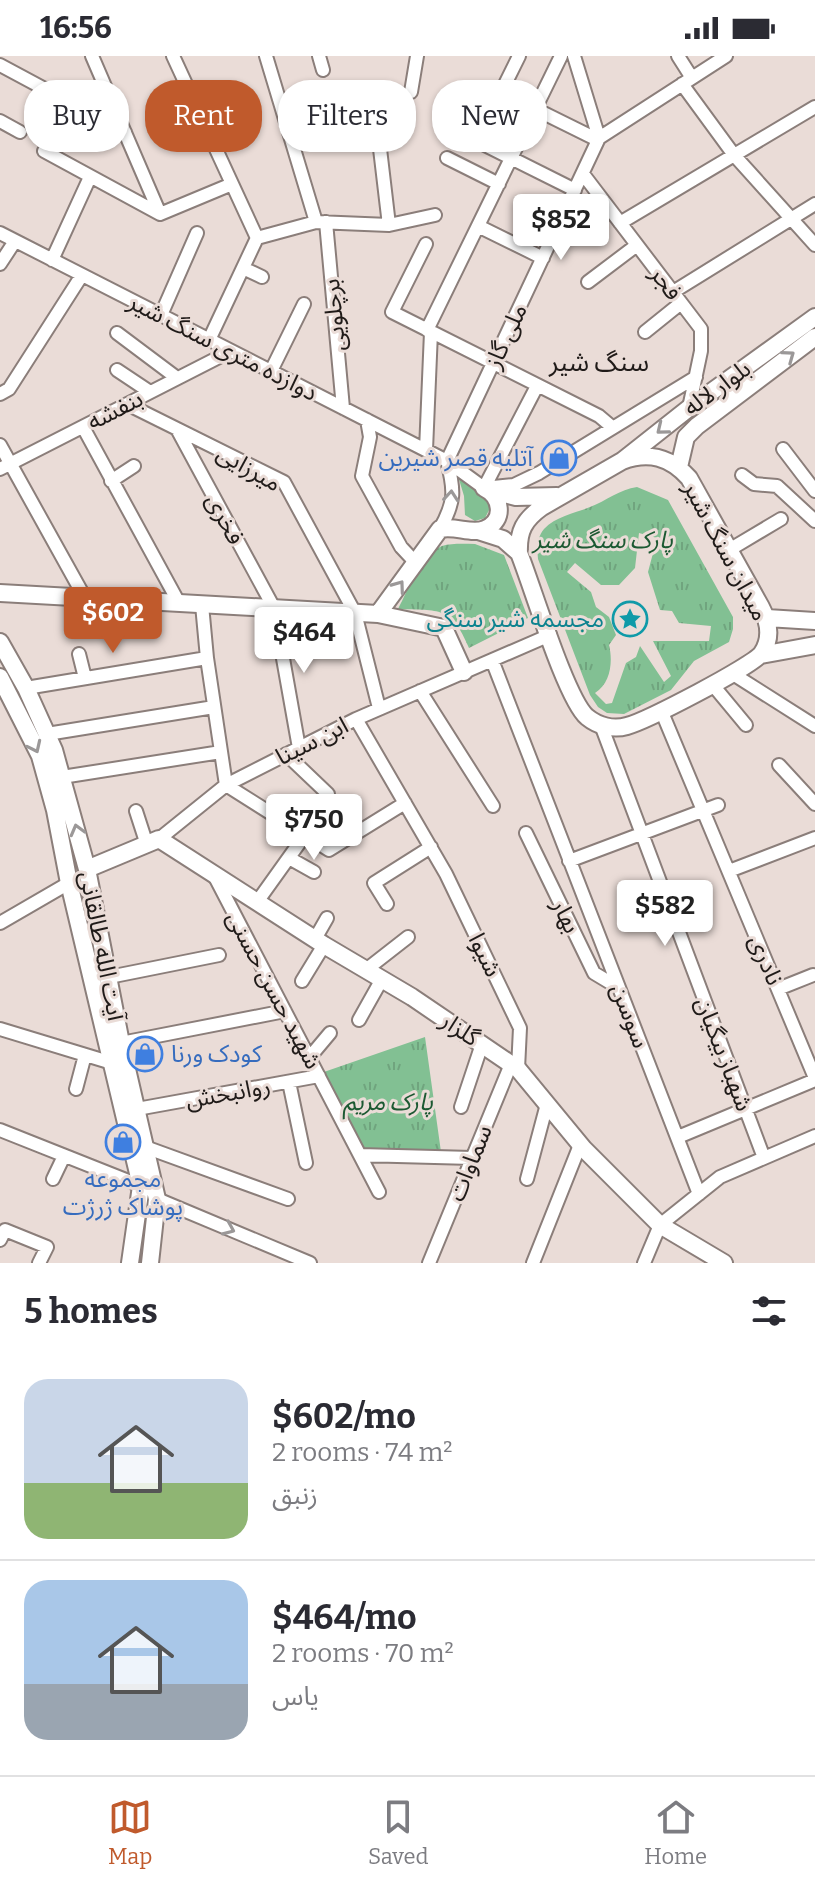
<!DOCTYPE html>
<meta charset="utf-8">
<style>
body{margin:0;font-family:Bitter,"Noto Sans Arabic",serif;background:#f7f7f7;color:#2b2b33;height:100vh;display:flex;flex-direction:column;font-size:30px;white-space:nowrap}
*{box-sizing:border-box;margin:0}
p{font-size:26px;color:#7c7c81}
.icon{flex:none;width:44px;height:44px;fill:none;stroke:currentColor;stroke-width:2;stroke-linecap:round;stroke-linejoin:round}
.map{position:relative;height:1207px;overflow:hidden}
.drawer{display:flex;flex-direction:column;background:#fff;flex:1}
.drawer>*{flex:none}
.guide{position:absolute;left:24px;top:24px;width:768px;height:72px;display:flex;gap:16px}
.price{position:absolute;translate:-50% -68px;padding:0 18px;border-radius:8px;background:#fff;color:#222;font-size:26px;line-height:52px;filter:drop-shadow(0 2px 4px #0008)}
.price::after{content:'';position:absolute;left:50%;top:48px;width:24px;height:18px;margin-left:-12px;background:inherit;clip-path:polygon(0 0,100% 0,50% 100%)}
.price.on{background:#c05a2c;color:#fff}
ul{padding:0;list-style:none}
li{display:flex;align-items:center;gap:24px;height:200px;padding:0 24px}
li+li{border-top:2px solid #e1e1e2}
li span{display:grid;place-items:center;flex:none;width:224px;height:160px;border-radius:24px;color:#555}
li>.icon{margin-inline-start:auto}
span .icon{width:96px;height:96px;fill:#fffc;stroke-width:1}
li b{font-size:34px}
h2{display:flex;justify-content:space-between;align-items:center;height:96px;padding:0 24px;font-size:34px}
.chip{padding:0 28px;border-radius:32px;background:#fff;box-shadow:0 2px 6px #0004;font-size:28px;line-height:72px}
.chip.on{background:#c05a2c;color:#fff}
.status{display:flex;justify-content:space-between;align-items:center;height:56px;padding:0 40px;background:#fff;direction:ltr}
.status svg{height:22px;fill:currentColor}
.menu{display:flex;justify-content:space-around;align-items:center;height:112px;border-top:2px solid #e1e1e2;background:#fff;font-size:22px;color:#7c7c81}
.menu a{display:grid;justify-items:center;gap:4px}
.menu .on{color:#c05a2c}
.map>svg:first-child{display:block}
.grass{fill:#82c093}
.park{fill:url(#park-tufts);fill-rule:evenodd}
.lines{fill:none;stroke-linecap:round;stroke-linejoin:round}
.minor-casing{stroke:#8b7e7a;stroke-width:16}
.major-casing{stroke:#8b7e7a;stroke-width:20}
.minor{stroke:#fff;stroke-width:12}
.major{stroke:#fff;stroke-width:16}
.oneway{stroke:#9b9898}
.labels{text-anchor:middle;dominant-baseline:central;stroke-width:6;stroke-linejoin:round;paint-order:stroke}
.street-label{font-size:24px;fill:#201b19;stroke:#eadcd7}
.shop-label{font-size:24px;fill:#366cbe;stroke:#eadcd7;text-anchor:end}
.park-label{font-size:24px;font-style:italic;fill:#1c5932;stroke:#eadcd7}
.culture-label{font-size:24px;fill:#0d838f;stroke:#eadcd7;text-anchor:end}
.neighbourhood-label{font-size:26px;fill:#201b19;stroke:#eadcd7}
</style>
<div class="status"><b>16:56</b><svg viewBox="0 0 49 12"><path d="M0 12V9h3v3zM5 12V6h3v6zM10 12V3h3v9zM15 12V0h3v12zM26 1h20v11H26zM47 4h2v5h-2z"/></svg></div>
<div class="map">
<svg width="815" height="1207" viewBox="0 0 815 1207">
<defs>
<pattern id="park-tufts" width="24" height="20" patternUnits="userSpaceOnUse" patternTransform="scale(2)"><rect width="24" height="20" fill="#82c093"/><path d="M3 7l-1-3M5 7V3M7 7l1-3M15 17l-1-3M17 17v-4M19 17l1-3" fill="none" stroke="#70a47e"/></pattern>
</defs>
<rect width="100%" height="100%" fill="#eadcd7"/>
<!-- grass -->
<path class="grass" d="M458,420l31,27 1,5 -5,10 -10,3 -10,-6 -1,-19z"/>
<!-- park -->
<path class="park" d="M637,431l31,13 65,117v12l-4,13 -35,19 -23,29 -47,24 -17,-1 -9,-6 -8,-12 -52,-136c-1,-10 -1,-22 6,-30 12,-13 32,-16 46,-22 16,-6 30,-18 47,-20zM639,477l18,5 -9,34 12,38 12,1 7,12 32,3 -2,15h-56l18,35 -7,6 -24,-36 -4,11 -10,6 -14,40 -6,1 -11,-11c16,-10 18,-32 14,-48l7,-10 -7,-18 -13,-10 -5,-15 -24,-20 8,-9 26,22h18l16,-17z
M475,488l29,11 24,63 -59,30c-18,-43 -29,-37 -71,-39 11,-20 21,-54 44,-63 10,-3 23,-2 33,-2z
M425,981l16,115 -77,-2 -43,-77z"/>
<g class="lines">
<!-- minor casing -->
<g class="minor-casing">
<path id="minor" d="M92,0l68,158
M173,0l84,182
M266,0l50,166
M319,0l4,14
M574,0l25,82
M678,0l14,22
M0,9l125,67
M682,28l52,71 81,90
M411,36l6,-36
M501,36l97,48
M374,42l15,127
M0,65l20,11
M451,72l124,62
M73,78l22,-18
M477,85l42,-85
M44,95l116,63 72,-30
M447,102l52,26
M583,118l118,155v22l-12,57
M326,166l17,186
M620,167l195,-116
M478,170l65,32
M0,177l447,228 37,27 30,-3 25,-12 157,-96
M257,182l59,-16 73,3 46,-10
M426,188l-34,68 207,104 13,11
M52,204l38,-83
M0,208l15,-23
M243,212l19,9
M588,226l49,-37
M673,236l142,-88
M161,259l36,-82
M427,274l134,-274
M645,276l36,-29
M117,277l60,45
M209,284l48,-102
M117,314l33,22
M271,315l33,-67
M0,338l9,-5 73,-114
M127,348l157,78 71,131 24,95
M367,364l3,17 -8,39 39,71 14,15
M83,371l96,176
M177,373l97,179 25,140
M0,389l85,153
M783,393l32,42
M426,394l5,-118
M447,405l152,-323 127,-82
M0,413l231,-118
M742,419l12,9 23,2 38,35
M111,425l23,-15
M484,432l53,-102
M440,473c15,-27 15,-38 7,-68
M729,494l52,-31
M202,549l5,53 19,127 103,65 76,-47
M79,598l6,24
M492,604l207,534
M733,618l82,52
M712,628l34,41
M26,632l181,-30
M420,635l73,115
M661,654l154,368
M356,663l90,155 74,154 -2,41
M601,669l163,433
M47,678l167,-27
M286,698l42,40
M779,709l36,39
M62,721l159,-25
M136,755l11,34
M526,777l68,140 25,15
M159,783l67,-54 130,-66 194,-84
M289,802l25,14
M569,805l149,-56
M729,815l86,-33
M214,819l165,317
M257,846l48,-67
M387,848l-13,-21 57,-36
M0,867l69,-40
M315,883l12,-21
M367,913l41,-32
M109,921l110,-22
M302,925l22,-36
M778,933l35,-14
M359,964l23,-41
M0,973l112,34
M121,987l164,-32
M309,1002l21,-25
M289,1026l17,81
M76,1033l9,-34
M461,1051l21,-63
M137,1053l182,-33
M0,1074l141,56
M678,1081l137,-57
M145,1091l143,52
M360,1099l112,3
M53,1123l11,-23
M527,1123l20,-75
M157,1143l153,64
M0,1184l5,-10 42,17 -8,16
M429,1207l82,-199
M533,1207l47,-118
M644,1207l16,-38 60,-48 95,-41"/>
</g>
<!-- major casing -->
<g class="major-casing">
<path id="major" d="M622,405c27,-10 48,-4 67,17l72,129c8,15 11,31 1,46 -9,13 -116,68 -135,73 -14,4 -29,0 -40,-9 -21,-18 -55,-132 -68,-164 -1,-22 5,-33 23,-46l80,-46 67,-53 126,-91
M679,411l7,-30 11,-11 118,-89
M490,434l26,7 41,-1
M478,475l25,8 16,14
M0,537l378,21 62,-85c15,-4 32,6 45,0 21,-9 16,-33 -1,-41
M378,558l66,14 20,44
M767,562l48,3
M0,586l26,46 28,62 33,119 34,174 36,156 -7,64
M761,599l54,-10
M0,621l40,79 15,54 14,73 72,303 -11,77
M87,813l72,-30 165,106 88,52 106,72 66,80 76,76 64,38"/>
</g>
<!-- minor -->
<use href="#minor" class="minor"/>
<!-- major -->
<use href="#major" class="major"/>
</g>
<!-- one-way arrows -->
<defs><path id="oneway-chevron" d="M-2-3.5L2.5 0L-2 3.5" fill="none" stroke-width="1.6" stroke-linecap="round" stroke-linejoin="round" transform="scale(2)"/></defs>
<g class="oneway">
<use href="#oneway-chevron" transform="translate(789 300) rotate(-36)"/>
<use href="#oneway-chevron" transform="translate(662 373) rotate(141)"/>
<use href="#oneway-chevron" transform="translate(451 440) rotate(-85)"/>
<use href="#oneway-chevron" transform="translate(399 530) rotate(-54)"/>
<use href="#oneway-chevron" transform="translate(35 691) rotate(65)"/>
<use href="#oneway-chevron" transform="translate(77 774) rotate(-105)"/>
<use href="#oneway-chevron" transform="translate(229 1173) rotate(23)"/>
</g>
<!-- icons -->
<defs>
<g id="shop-ring" transform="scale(1.8)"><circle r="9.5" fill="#eadcd7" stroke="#3f7fe0" stroke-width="1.5"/><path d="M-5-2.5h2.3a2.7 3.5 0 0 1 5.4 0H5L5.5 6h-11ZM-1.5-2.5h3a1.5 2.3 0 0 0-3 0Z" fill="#3f7fe0"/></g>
<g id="sight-ring" transform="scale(1.8)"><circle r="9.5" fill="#eadcd7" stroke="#0f9aa8" stroke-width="1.5"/><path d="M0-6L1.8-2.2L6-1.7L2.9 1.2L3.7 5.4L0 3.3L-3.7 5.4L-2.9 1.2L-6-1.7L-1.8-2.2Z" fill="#0f9aa8"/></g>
</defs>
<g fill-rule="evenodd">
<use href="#shop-ring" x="559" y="402"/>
<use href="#sight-ring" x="630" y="563"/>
<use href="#shop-ring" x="145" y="998"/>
<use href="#shop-ring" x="123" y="1086"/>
</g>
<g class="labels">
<!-- street labels -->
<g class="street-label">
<text transform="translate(666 227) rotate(53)">فجر</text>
<text transform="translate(334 259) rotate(-95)">برچلویی</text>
<text transform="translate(506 280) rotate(-65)">ملی گاز</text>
<text transform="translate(223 291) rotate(27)">دوازده متری سنگ شیر</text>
<text transform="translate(717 332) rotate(-36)">بلوار لاله</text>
<text transform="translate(115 354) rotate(-27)">بنفشه</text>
<text transform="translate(249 412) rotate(30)">میرزایی</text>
<text transform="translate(225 463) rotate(62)">فخری</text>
<text transform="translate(726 495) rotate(62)">میدان سنگ شیر</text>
<text transform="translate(312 685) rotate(-27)">ابن سینا</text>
<text transform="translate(566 860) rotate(64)">بهار</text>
<text transform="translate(102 890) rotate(79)">آیت الله طالقانی</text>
<text transform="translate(485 899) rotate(64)">شیوا</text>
<text transform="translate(766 904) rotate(67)">نادری</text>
<text transform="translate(274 934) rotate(62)">شهید حسن حسنی</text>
<text transform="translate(630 960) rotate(69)">سوسن</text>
<text transform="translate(460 973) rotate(34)">گلزار</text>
<text transform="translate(724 998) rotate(69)">شهباز بیگیان</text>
<text transform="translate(228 1037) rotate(-10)">روانبخش</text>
<text transform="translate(470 1107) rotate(-68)">سماوات</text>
</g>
<!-- shop labels -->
<g class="shop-label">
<text x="533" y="402">آتلیه قصر شیرین</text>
<text x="171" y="998" text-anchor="start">کودک ورنا</text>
<text x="123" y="1123" text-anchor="middle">مجموعه<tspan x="123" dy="28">پوشاک ژرژت</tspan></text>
</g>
<!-- park labels -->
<g class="park-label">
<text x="603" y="484">پارک سنگ شیر</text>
<text x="388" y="1046">پارک مریم</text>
</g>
<!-- culture labels -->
<g class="culture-label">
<text x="604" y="563">مجسمه شیر سنگی</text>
</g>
<!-- neighbourhood labels -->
<g class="neighbourhood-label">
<text x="599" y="306">سنگ شیر</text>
</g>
</g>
</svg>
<b class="price" style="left:561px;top:206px">$852</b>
<b class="price on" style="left:113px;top:599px">$602</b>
<b class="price" style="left:304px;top:619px">$464</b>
<b class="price" style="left:314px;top:806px">$750</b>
<b class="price" style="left:665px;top:892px">$582</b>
<div class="guide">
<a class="chip">Buy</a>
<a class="chip on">Rent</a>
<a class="chip">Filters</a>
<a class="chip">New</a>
</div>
</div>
<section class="drawer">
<h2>5 homes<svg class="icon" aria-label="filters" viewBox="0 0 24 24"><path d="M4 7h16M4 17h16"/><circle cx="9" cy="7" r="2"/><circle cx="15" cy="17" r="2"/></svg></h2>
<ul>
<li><span style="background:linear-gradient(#c9d6e8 65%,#8fb573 0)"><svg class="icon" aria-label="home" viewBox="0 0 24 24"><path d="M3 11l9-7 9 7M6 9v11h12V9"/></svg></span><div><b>$602/mo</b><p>2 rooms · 74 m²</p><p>زنبق</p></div></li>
<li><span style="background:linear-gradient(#a9c7e8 65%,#9aa5b1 0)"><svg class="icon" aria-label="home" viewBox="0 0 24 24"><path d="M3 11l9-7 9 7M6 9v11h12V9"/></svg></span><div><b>$464/mo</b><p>2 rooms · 70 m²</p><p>یاس</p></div></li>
</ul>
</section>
<nav class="menu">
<a class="on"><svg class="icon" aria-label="map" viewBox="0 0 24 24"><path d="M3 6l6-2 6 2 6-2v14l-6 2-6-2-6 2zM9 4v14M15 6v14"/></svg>Map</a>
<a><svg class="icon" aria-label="saved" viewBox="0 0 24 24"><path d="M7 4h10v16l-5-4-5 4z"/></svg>Saved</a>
<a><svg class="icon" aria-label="home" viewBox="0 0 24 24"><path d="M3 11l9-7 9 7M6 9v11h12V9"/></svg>Home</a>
</nav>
